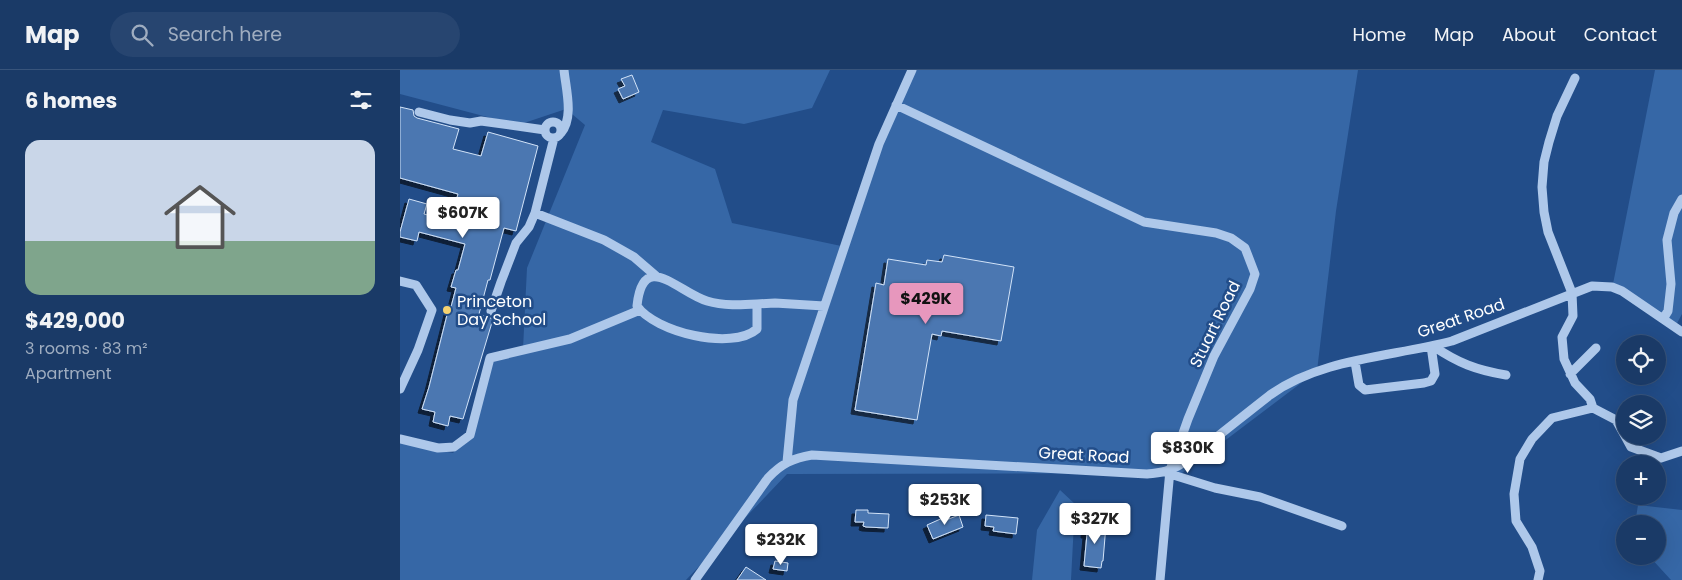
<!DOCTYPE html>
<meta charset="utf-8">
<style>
body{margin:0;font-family:Poppins,sans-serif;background:#274570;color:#f1f3f6;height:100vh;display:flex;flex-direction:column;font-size:19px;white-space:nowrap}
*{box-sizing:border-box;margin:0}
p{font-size:16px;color:#9fadc0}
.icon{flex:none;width:28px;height:28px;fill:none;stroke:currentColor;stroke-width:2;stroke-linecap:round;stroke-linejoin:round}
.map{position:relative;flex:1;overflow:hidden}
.side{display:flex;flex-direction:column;background:#1a3a67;width:400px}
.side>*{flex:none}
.buttons{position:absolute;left:1216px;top:265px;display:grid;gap:10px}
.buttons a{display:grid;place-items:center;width:50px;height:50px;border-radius:50%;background:#1a3a67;box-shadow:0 5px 20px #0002,0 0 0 1px #38547b;font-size:25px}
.price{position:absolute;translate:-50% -42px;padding:0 11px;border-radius:5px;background:#fff;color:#222;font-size:16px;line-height:32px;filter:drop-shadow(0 1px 2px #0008)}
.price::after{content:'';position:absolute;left:50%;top:30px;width:15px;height:11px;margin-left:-8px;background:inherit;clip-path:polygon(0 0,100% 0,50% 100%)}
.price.on{background:#e797bd;color:#111}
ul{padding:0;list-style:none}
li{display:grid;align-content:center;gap:10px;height:265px;padding:0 25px}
li span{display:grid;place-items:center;height:155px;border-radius:15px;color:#555}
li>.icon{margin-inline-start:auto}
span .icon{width:90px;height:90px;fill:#fffc;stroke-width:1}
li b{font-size:21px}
h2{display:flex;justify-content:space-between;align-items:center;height:60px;padding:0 25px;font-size:21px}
header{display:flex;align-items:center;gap:30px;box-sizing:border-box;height:70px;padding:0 25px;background:#1a3a67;border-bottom:1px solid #38547b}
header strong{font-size:24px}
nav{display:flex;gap:28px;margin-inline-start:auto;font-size:18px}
.search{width:350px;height:45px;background:#274570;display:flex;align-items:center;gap:12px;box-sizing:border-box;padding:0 18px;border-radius:28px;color:#9fadc0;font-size:19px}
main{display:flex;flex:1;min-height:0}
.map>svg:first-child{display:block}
.green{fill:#3667a6}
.building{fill:#4b77b1;stroke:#d2e3f8;filter:url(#shadow)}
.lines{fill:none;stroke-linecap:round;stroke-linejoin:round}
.minor{stroke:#aec8ea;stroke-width:9}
.poi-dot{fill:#f6d270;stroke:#224d89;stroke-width:2}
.labels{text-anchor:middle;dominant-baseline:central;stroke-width:5;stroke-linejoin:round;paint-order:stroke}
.poi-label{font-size:16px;fill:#fff;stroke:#224d89;text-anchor:start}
.street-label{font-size:16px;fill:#fff;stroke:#224d89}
</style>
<header>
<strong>Map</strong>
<div class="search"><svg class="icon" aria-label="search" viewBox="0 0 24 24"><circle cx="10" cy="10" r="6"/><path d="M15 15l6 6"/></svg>Search here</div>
<nav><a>Home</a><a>Map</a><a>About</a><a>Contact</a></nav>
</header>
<main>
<section class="side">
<h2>6 homes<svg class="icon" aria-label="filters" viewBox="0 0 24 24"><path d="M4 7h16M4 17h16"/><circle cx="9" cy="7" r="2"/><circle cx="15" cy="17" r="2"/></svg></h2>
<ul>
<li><span style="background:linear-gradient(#c9d6e8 65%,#7fa58c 0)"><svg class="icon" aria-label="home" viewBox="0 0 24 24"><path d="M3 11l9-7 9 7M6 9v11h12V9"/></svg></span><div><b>$429,000</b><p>3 rooms · 83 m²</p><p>Apartment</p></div></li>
</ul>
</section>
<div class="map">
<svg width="1282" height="510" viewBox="0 0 1282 510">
<defs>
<filter id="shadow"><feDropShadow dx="-4" dy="4" stdDeviation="0" flood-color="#0009"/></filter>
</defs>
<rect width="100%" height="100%" fill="#224d89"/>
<!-- green -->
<path class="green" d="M0,0h430l-18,38 -68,16 -81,-14 -12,32 64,27 17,54 114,24 17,-65 52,-112h443l-22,141 -19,160 -135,102 -395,1 -101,106h-286v-137l53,10 13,-15 24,-81 33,-8 4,-81 58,-143 -19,-16 -48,16 -118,-31z
M1255,0h27v244l-7,13 -62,-43z
M660,420l15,14 -4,76h-39l5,-50z
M1238,435l44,5v70h-11l-22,-24h9v-32h-23z"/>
<!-- building -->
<path class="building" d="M232,5l7,17 -16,7 -5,-10 7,-3 -4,-7z
M0,37l13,3 1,6 3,2 42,11 -6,20 28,7 7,-24 50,14 -22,85 -12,-3 -14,52h-2l-9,34 14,5 -30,100 -13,-3 -2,10 -15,-4 2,-10 -13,-3 7,-22 20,-80h2l5,-19 -5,-1 5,-17h2l7,-26 -46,-12 -2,9 -17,-4v-5l9,-33 18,5 -3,10 27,7 7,-27 -58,-16z
M544,185l70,12 -13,74 -59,-10 -1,5 -9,-2 -15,86 -62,-10 21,-127 8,2 4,-26 38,6 1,-5 15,2z
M456,440h12v3l21,1 -1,14 -22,-1 -3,-1 1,-4h-9z
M559,445l4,12 -30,12 -6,-14 18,-8 1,3z
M586,445l32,3 -2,16 -23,-3 1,-4 -9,-1z
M686,453l20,2 -3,36h-1l-1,7 -17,-2 3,-32h-2z
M375,491l13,2 -1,8 -14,-2z
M346,497l20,13h-29z"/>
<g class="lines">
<!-- minor -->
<path class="minor" d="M1175,8l-18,38 -8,26 -5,20 -2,25 2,25 4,20 24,61 1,23 -11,21 2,22 11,24 15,16 3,9
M496,35l248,117 72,11 15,5 14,10 10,26 -5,15 -36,67 -26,63 -18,51 -10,110
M19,42l31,8 20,3 11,-2 64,9
M145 60a8 8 0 1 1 16 0a8 8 0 1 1-16 0Z
M161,63c13,-16 5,-43 3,-63
M154,68l-19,75 69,27 30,17 22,19
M0,211l16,4 16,25 -14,40 -18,39
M357,234c-16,1 -33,2 -50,-3 -28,-8 -64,-53 -70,5 18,26 95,45 120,23v-25l18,-1 49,3
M91,241l10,-29 15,-39 13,-16 6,-14
M1263,249l5,-8 3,-27 -4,-44 7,-27 8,-14
M1033,276c25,17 43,24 73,29
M955,292l4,23 6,5 59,-7 7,-2 4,-7 -4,-28
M1170,304l26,-26
M1225,366l6,11 30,11 21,-7
M0,369l38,9 16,-1 16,-12 20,-77 80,-19 70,-29
M387,392l6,-62 86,-256 33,-74
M770,404l45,14 45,9 82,29
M295,510l73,-102c13,-14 25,-20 44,-23l335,19c8,-1 15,-1 22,-4 13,-4 24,-15 35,-23 22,-17 44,-35 66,-52 51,-37 122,-38 182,-54l140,-55 20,1 10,4 60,41
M1138,510l2,-9 -8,-24 -16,-26 -2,-27 6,-35 12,-20 20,-21 41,-10 23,12 9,16"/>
</g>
<!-- markers -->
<circle class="poi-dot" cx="47" cy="240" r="5"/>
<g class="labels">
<!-- poi labels -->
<g class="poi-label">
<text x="57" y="231">Princeton<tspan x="57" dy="18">Day School</tspan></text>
</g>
<!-- street labels -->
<g class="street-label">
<text transform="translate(1061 248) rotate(-19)">Great Road</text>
<text transform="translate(815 254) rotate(-64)">Stuart Road</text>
<text transform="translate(684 385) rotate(3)">Great Road</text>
</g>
</g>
</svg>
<div class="buttons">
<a><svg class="icon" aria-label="locate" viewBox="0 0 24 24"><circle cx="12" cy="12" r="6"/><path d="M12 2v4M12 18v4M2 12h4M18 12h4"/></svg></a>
<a><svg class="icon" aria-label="layers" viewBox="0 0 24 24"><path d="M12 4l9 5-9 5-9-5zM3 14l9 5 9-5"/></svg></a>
<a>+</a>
<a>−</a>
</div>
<b class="price" style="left:63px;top:169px">$607K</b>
<b class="price on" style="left:526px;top:255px">$429K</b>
<b class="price" style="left:788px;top:404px">$830K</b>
<b class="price" style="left:545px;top:456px">$253K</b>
<b class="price" style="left:695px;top:475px">$327K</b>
<b class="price" style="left:381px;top:496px">$232K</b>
</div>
</main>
